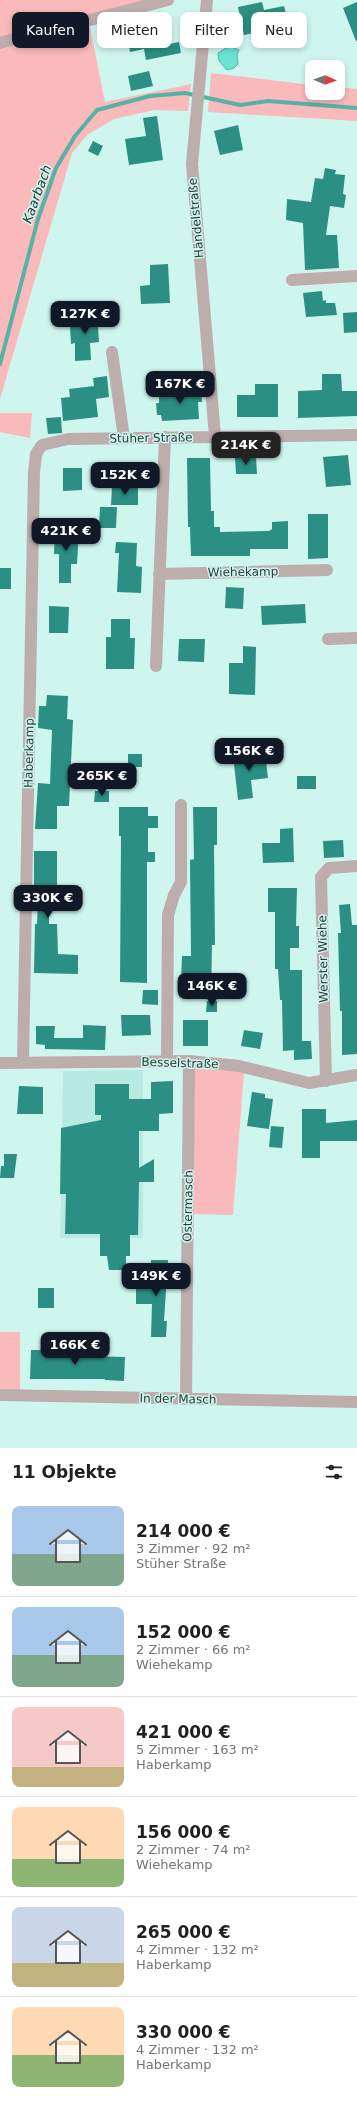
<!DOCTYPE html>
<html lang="de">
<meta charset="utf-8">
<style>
body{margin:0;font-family:"DejaVu Sans",sans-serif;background:#f2f2f2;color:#202124;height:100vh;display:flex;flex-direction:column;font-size:15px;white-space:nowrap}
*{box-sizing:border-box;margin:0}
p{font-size:13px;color:#757577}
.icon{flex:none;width:22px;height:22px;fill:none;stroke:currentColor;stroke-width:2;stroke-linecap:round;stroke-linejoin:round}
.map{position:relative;height:1448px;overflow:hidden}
.side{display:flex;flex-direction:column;background:#fff;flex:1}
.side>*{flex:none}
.hud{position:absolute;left:12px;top:12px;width:333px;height:36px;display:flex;gap:8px}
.needle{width:26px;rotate:92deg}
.buttons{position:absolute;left:305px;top:60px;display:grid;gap:8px}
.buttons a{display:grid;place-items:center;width:40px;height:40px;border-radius:8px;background:#fff;box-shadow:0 2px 6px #0003;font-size:20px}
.price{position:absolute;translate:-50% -34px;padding:0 9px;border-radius:8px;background:#111827;color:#fff;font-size:13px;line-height:26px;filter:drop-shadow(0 1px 2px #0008)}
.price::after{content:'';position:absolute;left:50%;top:24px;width:12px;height:9px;margin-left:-6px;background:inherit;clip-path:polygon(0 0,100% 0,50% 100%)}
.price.current{background:#222;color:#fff}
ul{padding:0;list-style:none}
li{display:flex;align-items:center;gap:12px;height:100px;padding:0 12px}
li+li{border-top:1px solid #e0e0e0}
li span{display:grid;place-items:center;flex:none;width:112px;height:80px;border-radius:8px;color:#555}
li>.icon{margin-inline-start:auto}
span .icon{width:48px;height:48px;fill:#fffc;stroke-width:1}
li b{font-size:17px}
h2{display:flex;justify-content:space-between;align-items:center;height:48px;padding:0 12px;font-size:17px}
.chip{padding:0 14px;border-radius:8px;background:#fff;box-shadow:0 2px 6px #0003;font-size:14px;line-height:36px}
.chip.current{background:#111827;color:#fff}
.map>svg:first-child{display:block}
.built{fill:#b9eae1}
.green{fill:#fab9ba}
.water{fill:#69e5d4;stroke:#56b2a5}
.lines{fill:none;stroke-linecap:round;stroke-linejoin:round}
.stream{stroke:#56b2a5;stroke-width:4}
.building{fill:#2c8f83}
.minor{stroke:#bdadad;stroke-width:12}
.labels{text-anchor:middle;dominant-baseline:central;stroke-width:3;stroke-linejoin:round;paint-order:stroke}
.street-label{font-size:12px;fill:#2b3b38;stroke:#cef6ef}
.water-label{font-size:13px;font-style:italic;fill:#1f3532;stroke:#cef6ef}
</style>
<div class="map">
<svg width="357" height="1448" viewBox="0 0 357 1448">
<rect width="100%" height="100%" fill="#cef6ef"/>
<!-- built -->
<path class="built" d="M143,1070v168h-83l3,-167z"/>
<!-- green -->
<path class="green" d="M0,0h147l-147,38z
M90,27l15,75 86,-18 -3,27 -33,-1 -41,9 -27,16 -15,18 -72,246v-350z
M211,73l101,12v8h26v-6l19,2v32l-149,-9z
M0,413h32l-2,25 -30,-6z
M188,1068l56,4 -11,143 -46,-1z
M0,1332h20v68h-20z"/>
<!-- water -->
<path class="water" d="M232,47l7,3 -2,5 1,9 -4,4 -7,2 -8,-9 -1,-8 8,-5z"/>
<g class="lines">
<!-- stream -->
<path class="stream" d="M0,364l38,-145 18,-51 19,-32 22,-26 53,-14 35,-3 55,12 28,-4 89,7"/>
</g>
<!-- building -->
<path class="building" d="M262,2l2,8 20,-4 4,15 -21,5 1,4 -24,5 -6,-28z
M357,2v39h-1l-13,-33z
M167,32l2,12 10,-2 2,11 -35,7 -2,-11 -14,3 -2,-12z
M149,71l4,15 -22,5 -3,-15z
M157,116l6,44 -34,5 -4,-26 21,-3 -3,-18z
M238,125l5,25 -23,5 -6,-24z
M93,141l10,5 -5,10 -10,-5z
M325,168l11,2 -1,4 10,1 -2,19 3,1 -2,13 -14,-2 -4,29h11l2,33 -34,2 -2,-47 -17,-3 1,-21 24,3 4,-24 8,1z
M168,264l2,39 -29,1 -1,-18 10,-1v-20z
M322,291l1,10 3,-1v3h9l2,12 -31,2 -3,-24z
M97,311l2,31 -9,1 1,17 -16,1v-18l-4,1 -1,-18h8l-1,-14z
M357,312v20l-13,1 -1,-20z
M322,374h19l1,17h15v25l-59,2v-27l24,-1z
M107,376l2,21 -13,2 2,18 -35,4 -2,-23 9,-1 -1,-8 25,-3 -1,-8z
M255,384h23v33h-41v-22h18z
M201,386l1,16h-4l1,17 -37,2 -1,-6h-4l-1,-12h3v-7l23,-2v-6z
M61,417l1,16 -14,1 -2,-16z
M348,455l3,30 -25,2 -3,-30z
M256,457l1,17h-21l-1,-16z
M187,458h23l1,53h3v16h6v5l49,-1 3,-2v-7l16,-1v28h-38v7h-59l-1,-29h-2z
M63,468h19v22l-19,1z
M112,486l26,1v18h-27z
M100,507h17l-1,21h-17z
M308,514h20v44l-20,1z
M55,529l24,1 -2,34h-6v19h-12v-29h-5z
M116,542l21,1 -1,23 6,1 -1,26 -24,-1 2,-39h-4z
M0,568h11v21h-11z
M226,587l18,1 -1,21 -18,-1z
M305,604l1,19 -44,2 -1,-19z
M49,606l20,1 -1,26h-19z
M111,619h19v19h5l-1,31h-28v-32h5z
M179,639h26l-1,23 -26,-1z
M243,646l13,1 -1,48 -26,-1v-31h14z
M47,695l21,1 -1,23 6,1 -4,86h-12v23h-22l3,-46 12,1 2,-54 -14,-2 1,-22h7z
M265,752l3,26 -17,2 2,18 -15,2 -5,-45z
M128,754h14v13h-14z
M297,776h19v13h-19z
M95,791h14v11h-15z
M119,807h29v9h10v12h-10v24h7v10h-8v121l-27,-1 1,-146h-2z
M193,807h24v38h-3l1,100h-3l-1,51h-19l1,-15h-12l1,-25h9l-1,-96 4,-1z
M293,828l1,34 -31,1 -1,-20h18v-14z
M343,840l1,17 -20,1 -1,-17z
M34,851h23v48h-8v25h8l1,30 20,1v19l-44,-1 1,-49h2l1,-24h-4z
M268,888h29l-1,38h3v22h-9v22h12v71h9l1,18 -18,1v-10l-11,1 -1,-51h-2l-2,-31h-3v-57h-7z
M350,904l2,21h5v129l-15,1v-44h-2l-2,-78h3l-2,-28z
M143,990h15v15l-16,-1z
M207,1001h10v11h-11z
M121,1015h29l1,20 -29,1z
M183,1020h25v26h-25z
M83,1025l23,1 -1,24 -60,-1v-4l-9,-1v-18h19l-1,12h29z
M244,1030l19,3 -3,16 -19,-3z
M173,1081v32l-14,1v17h-20v37l15,-9v23h-15l-1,53h-8v21h-4v14h-17l-2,-14h-7v-22h-35l1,-40h-6l1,-66 40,-8v-5h-6v-31h34v15h22v-17z
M19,1086l24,1v27h-26z
M252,1092l13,2v4l8,1 -4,30 -22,-3z
M302,1109h24v14l31,-3v21h-37v17h-18z
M271,1126l13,1 -2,21 -13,-1z
M4,1154h13l-3,24h-14l1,-12h3z
M151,1260h17l-4,61h3l-1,16h-15l1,-33h-16v-16h14z
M38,1288h16v20h-16z
M31,1350h57v6l37,1 -1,24 -19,-1v-1h-75z"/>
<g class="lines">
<!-- minor -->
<path class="minor" d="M207,0l-15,164 23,272
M0,43l168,-43
M292,280l65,-4
M112,352l12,86
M159,574l168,-4
M328,639l29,-1
M156,666l9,-229
M167,1061l1,-146 6,-20 7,-13v-77
M23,1062l11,-589 2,-19 6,-9 26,-6 289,-4
M0,1063l189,-2 50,5 70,17 48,-8
M326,1081l-5,-204 8,-9 28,-2
M0,1395l357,7
M186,1399l3,-338"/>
</g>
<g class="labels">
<!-- street labels -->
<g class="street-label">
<text transform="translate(196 218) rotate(-95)">Händelstraße</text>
<text transform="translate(151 438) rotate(-1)">Stüher Straße</text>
<text transform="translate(243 572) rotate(-1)">Wiehekamp</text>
<text transform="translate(29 753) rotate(-89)">Haberkamp</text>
<text transform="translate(323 959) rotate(-91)">Werster Wiehe</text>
<text transform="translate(180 1063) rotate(2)">Besselstraße</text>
<text transform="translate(188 1206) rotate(-89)">Ostermasch</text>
<text transform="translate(178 1399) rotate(1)">In der Masch</text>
</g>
<!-- water labels -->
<g class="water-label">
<text transform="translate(37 194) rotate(-70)">Kaarbach</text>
</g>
</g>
</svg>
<div class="buttons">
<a><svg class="needle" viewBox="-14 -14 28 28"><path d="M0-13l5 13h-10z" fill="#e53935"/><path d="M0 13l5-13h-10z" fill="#757577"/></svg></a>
</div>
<b class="price" style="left:85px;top:335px">127K €</b>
<b class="price" style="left:180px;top:405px">167K €</b>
<b class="price current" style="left:246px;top:466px">214K €</b>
<b class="price" style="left:125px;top:496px">152K €</b>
<b class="price" style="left:66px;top:552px">421K €</b>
<b class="price" style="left:249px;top:772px">156K €</b>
<b class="price" style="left:102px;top:797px">265K €</b>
<b class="price" style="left:48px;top:919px">330K €</b>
<b class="price" style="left:212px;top:1007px">146K €</b>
<b class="price" style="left:156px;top:1297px">149K €</b>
<b class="price" style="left:75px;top:1366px">166K €</b>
<div class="hud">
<a class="chip current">Kaufen</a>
<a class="chip">Mieten</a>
<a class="chip">Filter</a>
<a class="chip">Neu</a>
</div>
</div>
<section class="side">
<h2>11 Objekte<svg class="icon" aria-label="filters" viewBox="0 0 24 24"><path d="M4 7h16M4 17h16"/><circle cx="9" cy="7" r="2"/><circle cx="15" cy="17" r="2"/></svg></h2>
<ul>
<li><span style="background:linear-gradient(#a9c7e8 60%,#7fa58c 0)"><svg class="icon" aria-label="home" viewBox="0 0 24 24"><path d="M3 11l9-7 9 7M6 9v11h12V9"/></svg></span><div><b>214 000 €</b><p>3 Zimmer · 92 m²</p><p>Stüher Straße</p></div></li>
<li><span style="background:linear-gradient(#a9c7e8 60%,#7fa58c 0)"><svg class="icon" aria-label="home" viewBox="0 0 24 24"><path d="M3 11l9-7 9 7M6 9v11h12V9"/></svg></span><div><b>152 000 €</b><p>2 Zimmer · 66 m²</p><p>Wiehekamp</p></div></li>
<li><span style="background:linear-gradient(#f6c9c9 75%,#c2b280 0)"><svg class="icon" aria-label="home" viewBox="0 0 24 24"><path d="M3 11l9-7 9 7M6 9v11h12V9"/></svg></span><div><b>421 000 €</b><p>5 Zimmer · 163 m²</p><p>Haberkamp</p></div></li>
<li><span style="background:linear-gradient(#ffd9b3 65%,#8fb573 0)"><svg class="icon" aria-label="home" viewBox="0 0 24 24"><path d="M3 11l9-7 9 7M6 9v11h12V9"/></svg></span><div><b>156 000 €</b><p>2 Zimmer · 74 m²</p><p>Wiehekamp</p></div></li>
<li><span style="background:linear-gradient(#c9d6e8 70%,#c2b280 0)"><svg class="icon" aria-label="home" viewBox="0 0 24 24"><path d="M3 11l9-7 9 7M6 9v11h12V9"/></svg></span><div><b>265 000 €</b><p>4 Zimmer · 132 m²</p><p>Haberkamp</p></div></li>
<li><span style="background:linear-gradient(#ffd9b3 60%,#8fb573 0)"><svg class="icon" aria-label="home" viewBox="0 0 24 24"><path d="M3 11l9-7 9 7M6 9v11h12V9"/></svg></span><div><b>330 000 €</b><p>4 Zimmer · 132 m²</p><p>Haberkamp</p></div></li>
</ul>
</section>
